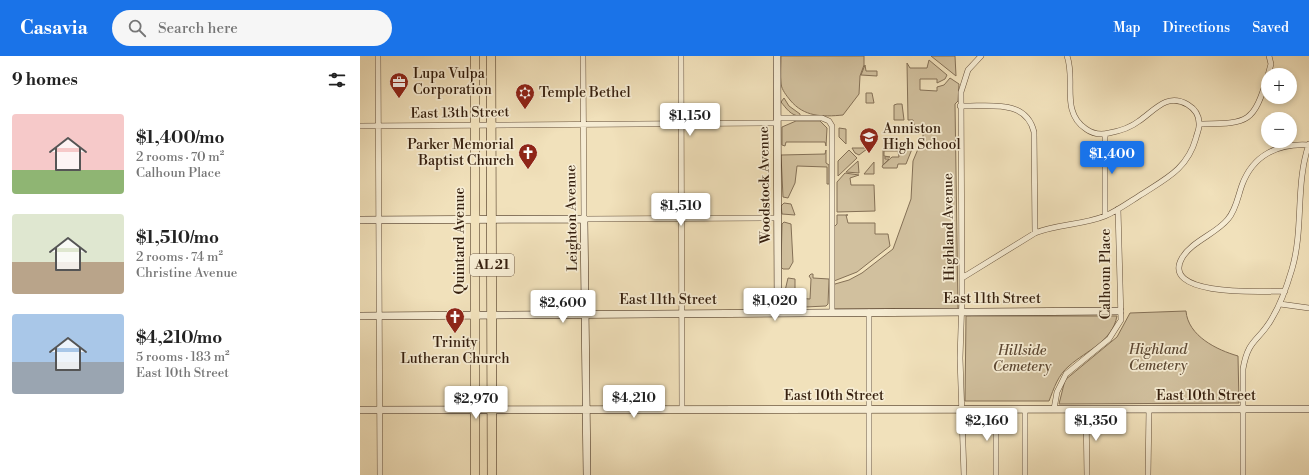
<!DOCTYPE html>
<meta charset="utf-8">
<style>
body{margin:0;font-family:"Libre Bodoni",serif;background:#f6f6f6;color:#222;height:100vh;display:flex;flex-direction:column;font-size:15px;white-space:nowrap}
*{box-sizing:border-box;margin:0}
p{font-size:13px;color:#767676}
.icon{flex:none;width:22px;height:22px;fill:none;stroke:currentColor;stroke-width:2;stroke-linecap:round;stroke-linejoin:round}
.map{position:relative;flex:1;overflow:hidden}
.panel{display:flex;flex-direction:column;background:#fff;width:360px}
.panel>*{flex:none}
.fabs{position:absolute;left:901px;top:12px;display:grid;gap:8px}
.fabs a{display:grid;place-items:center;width:36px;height:36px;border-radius:50%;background:#fff;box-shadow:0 2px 6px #0003;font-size:20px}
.price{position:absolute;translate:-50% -34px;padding:0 9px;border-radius:4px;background:#fff;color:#222;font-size:13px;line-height:26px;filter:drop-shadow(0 1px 2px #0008)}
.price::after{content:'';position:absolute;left:50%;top:24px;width:12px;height:9px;margin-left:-6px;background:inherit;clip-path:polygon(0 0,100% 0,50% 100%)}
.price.active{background:#1a73e8;color:#fff}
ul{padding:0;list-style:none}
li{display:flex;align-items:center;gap:12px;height:100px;padding:0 12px}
li span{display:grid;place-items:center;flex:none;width:112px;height:80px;border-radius:4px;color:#555}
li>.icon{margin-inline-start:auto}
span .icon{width:48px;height:48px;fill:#fffc;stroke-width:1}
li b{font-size:17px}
h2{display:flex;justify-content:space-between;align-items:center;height:48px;padding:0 12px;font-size:17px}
header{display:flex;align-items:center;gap:24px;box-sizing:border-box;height:56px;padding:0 20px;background:#1a73e8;color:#fff}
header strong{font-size:19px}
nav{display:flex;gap:22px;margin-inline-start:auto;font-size:14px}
.search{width:280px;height:36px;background:#f6f6f6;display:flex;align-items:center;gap:10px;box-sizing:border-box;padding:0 14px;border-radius:22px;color:#767676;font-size:15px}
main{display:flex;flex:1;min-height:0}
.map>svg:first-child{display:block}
.green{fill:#d1c09e;stroke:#847056}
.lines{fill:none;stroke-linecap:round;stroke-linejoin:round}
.street-casing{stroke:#65503a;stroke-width:6}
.secondary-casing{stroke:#36200f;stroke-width:8}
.highway-casing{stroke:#36200f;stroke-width:10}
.street{stroke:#f6ecd3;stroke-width:5}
.secondary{stroke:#f6ecd3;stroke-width:7}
.highway{stroke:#f1e1bb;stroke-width:9}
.labels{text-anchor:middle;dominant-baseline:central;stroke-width:3.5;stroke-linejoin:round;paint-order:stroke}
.shield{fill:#f6ecd3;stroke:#705d4a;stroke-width:1}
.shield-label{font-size:13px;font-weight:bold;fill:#36200f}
.poi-label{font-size:14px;fill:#36200f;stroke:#f6ecd3;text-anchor:start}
.street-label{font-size:14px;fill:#36200f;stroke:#f6ecd3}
.park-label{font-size:14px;font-style:italic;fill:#5d4833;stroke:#f6ecd3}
</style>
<header>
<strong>Casavia</strong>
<div class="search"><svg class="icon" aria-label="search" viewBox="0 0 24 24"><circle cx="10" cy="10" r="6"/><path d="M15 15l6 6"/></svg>Search here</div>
<nav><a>Map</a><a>Directions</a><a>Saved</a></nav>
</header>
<main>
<section class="panel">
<h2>9 homes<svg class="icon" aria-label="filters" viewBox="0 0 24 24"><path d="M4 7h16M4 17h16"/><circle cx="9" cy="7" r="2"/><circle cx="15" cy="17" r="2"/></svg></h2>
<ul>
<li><span style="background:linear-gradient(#f6c9c9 70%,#8fb573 0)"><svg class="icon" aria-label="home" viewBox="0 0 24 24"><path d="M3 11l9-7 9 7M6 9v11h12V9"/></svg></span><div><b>$1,400/mo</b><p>2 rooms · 70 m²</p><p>Calhoun Place</p></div></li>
<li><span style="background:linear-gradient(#dfe7d0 60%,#b9a48a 0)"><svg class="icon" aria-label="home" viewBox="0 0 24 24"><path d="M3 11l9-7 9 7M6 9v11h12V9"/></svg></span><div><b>$1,510/mo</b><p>2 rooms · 74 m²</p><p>Christine Avenue</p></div></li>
<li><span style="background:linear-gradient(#a9c7e8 60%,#9aa5b1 0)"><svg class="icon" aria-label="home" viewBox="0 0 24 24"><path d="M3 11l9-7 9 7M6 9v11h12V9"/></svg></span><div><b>$4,210/mo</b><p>5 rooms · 183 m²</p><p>East 10th Street</p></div></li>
</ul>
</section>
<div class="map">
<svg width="949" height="419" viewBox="0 0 949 419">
<rect width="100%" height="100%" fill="#f1e1bb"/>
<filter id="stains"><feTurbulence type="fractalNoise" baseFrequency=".005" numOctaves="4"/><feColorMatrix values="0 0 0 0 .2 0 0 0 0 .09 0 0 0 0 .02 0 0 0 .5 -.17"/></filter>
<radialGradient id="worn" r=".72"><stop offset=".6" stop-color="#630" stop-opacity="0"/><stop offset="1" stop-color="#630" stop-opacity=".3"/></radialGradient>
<!-- green -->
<path class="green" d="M421,0h83v9l-4,11 -1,18 -16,21c-21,2 -39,2 -53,-15 -4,-5 -8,-10 -9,-16 -1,-9 0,-19 0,-28z
M571,0h24l1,20z
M569,4l18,15 -2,4 -8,4v-4h-17v11l17,1v-4l7,-2 6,-7 9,6 -1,17 -3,3 3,205h-124l-1,-22 2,-3 14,-4 13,-7 31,-24 18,-50 2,-38 10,-24v-9l-8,1 -2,-9h-5l-1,-57 3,5h17z
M505,9l1,6h11v5l-16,-1z
M506,37h6l2,10h-8z
M424,42l5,8 11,8v2c-9,0 -14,-8 -19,-14z
M537,48h5l2,16h-10v-15z
M436,65h24l7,7 -1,18 -1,-4h-39l-1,4 -3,-1v-18z
M479,72l7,1v15l-7,-7z
M492,92h15v1l-8,6 -4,-2z
M523,93h29l-6,15h-8l-1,4h-14l-1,-2 10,-9h7l-1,-6h-14v5l6,1h-5v2h4l-6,6z
M466,94v13l3,2v19h-2v-17l-30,-1 -2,17 -7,15 -5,-1 -2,-42 44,-1z
M489,94l8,8 -19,18v-15z
M498,105l1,12 -13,-1z
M514,106v12h-10z
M485,117l14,2 -9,3 1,7h23l1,26 -38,1v-30z
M424,147l7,1 4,11 -13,-1 -1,-8z
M477,159h11h-2l2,8h27v11h13l2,12 -33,26 -23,9 -1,-53 4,-4z
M424,166l7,2 2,38 -4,7h-6l-2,-2 1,-43z
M451,218h2v4l16,1 -1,25 -2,2 -21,1v2h-20l-1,-14 4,-17 7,1v19l15,1 1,-20 -2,-3z
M826,255c2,25 31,39 52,45l1,47 -180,1 6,-24 52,-43 13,-24z
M606,260h151c-5,26 -30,34 -48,50 -11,9 -15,22 -20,35h-84z"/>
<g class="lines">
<!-- street casing -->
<g class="street-casing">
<path id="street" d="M18,0l2,419
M223,0l1,163 194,-1
M321,0l1,354
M908,19l3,-11 -2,-8
M600,50c28,1 66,-8 74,26l1,101
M417,62h45l7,3 3,5v186
M840,68c49,-1 53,0 68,-48
M0,70l417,-3
M745,160v-82
M602,222l73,-45c22,-9 48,-8 70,-17 12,-5 23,-13 34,-20 26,-17 48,-26 57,-58 1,-5 4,-10 3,-15 0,-16 -19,-26 -33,-21 -10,4 -18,13 -27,19 -9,7 -19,10 -30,12 -8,2 -16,1 -23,-4 -26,-17 -10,-50 -19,-73
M925,235c-16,0 -126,7 -103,-33 10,-17 34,-24 46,-39 8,-9 10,-23 14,-34 11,-30 36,-42 67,-40
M920,248l29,4
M509,256v163
M636,353v66
M665,353v66
M694,353l3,-17 9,-18 43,-35 12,-19 -3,-111
M726,353l1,66
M604,419l-4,-117 2,-61 -1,-205 7,-22 13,-14
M788,419l1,-66
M883,419v-106c5,-30 15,-27 28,-49 10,-16 16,-34 21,-51 12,-41 3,-85 17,-125"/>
</g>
<!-- secondary casing -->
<g class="secondary-casing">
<path id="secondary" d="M417,0l1,257
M0,164l224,-1 3,256
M0,260l760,-5
M0,354l949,-1"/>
</g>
<!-- highway casing -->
<g class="highway-casing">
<path id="highway" d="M115,0v419
M131,0l1,419"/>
</g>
<!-- street -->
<use href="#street" class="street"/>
<!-- secondary -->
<use href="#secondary" class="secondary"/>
<!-- highway -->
<use href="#highway" class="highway"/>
</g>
<!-- icons -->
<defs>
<g id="office-pin" transform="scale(1)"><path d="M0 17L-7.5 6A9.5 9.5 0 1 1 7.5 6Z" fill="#8f2418" stroke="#f6ecd3"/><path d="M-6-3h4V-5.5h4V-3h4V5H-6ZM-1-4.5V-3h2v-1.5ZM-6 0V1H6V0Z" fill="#fff"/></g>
<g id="synagogue-pin" transform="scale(1)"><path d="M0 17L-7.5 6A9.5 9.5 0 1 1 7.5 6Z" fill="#8f2418" stroke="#f6ecd3"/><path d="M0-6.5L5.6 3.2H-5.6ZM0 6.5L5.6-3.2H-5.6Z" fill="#fff"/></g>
<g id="school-pin" transform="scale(1)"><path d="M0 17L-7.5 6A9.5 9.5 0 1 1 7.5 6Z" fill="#8f2418" stroke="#f6ecd3"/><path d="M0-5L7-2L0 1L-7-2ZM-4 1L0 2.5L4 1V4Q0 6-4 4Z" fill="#fff"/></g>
<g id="church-pin" transform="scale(1)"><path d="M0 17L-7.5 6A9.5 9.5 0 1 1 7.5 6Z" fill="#8f2418" stroke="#f6ecd3"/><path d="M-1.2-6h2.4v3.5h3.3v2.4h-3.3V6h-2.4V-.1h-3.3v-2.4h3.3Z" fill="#fff"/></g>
</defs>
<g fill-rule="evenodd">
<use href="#office-pin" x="39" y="26"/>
<use href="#synagogue-pin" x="165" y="37"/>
<use href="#school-pin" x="509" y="81"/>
<use href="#church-pin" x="168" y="97"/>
<use href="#church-pin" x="95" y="261"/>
</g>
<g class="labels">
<!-- shield labels -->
<rect class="shield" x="110" y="198" width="44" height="22" rx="3"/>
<g class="shield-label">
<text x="132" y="209">AL 21</text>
</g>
<!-- poi labels -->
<g class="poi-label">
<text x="53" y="18">Lupa Vulpa<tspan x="53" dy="16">Corporation</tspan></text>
<text x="179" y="37">Temple Bethel</text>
<text x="523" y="73">Anniston<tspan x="523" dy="16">High School</tspan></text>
<text x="154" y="89" text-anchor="end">Parker Memorial<tspan x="154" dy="16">Baptist Church</tspan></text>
<text x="95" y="287" text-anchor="middle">Trinity<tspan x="95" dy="16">Lutheran Church</tspan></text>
</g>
<!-- street labels -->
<g class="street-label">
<text transform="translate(100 57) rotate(-1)">East 13th Street</text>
<text transform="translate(405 129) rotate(-91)">Woodstock Avenue</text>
<text transform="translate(212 162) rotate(-91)">Leighton Avenue</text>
<text transform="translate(589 171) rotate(-91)">Highland Avenue</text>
<text transform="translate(100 185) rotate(-90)">Quintard Avenue</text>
<text transform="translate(746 218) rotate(-90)">Calhoun Place</text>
<text x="632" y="243">East 11th Street</text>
<text x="308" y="244">East 11th Street</text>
<text x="474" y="340">East 10th Street</text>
<text x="846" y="340">East 10th Street</text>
</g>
<!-- park labels -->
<g class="park-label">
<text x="798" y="294">Highland<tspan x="798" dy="16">Cemetery</tspan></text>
<text x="662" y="295">Hillside<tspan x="662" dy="16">Cemetery</tspan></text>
</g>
</g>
<rect width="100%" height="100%" filter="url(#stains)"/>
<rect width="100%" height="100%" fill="url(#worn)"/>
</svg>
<div class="fabs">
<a>+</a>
<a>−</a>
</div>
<b class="price" style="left:330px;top:81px">$1,150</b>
<b class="price active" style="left:752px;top:119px">$1,400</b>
<b class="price" style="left:321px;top:171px">$1,510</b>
<b class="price" style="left:415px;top:266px">$1,020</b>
<b class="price" style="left:203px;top:268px">$2,600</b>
<b class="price" style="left:274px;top:363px">$4,210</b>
<b class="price" style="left:116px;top:364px">$2,970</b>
<b class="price" style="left:627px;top:386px">$2,160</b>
<b class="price" style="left:736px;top:386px">$1,350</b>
</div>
</main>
